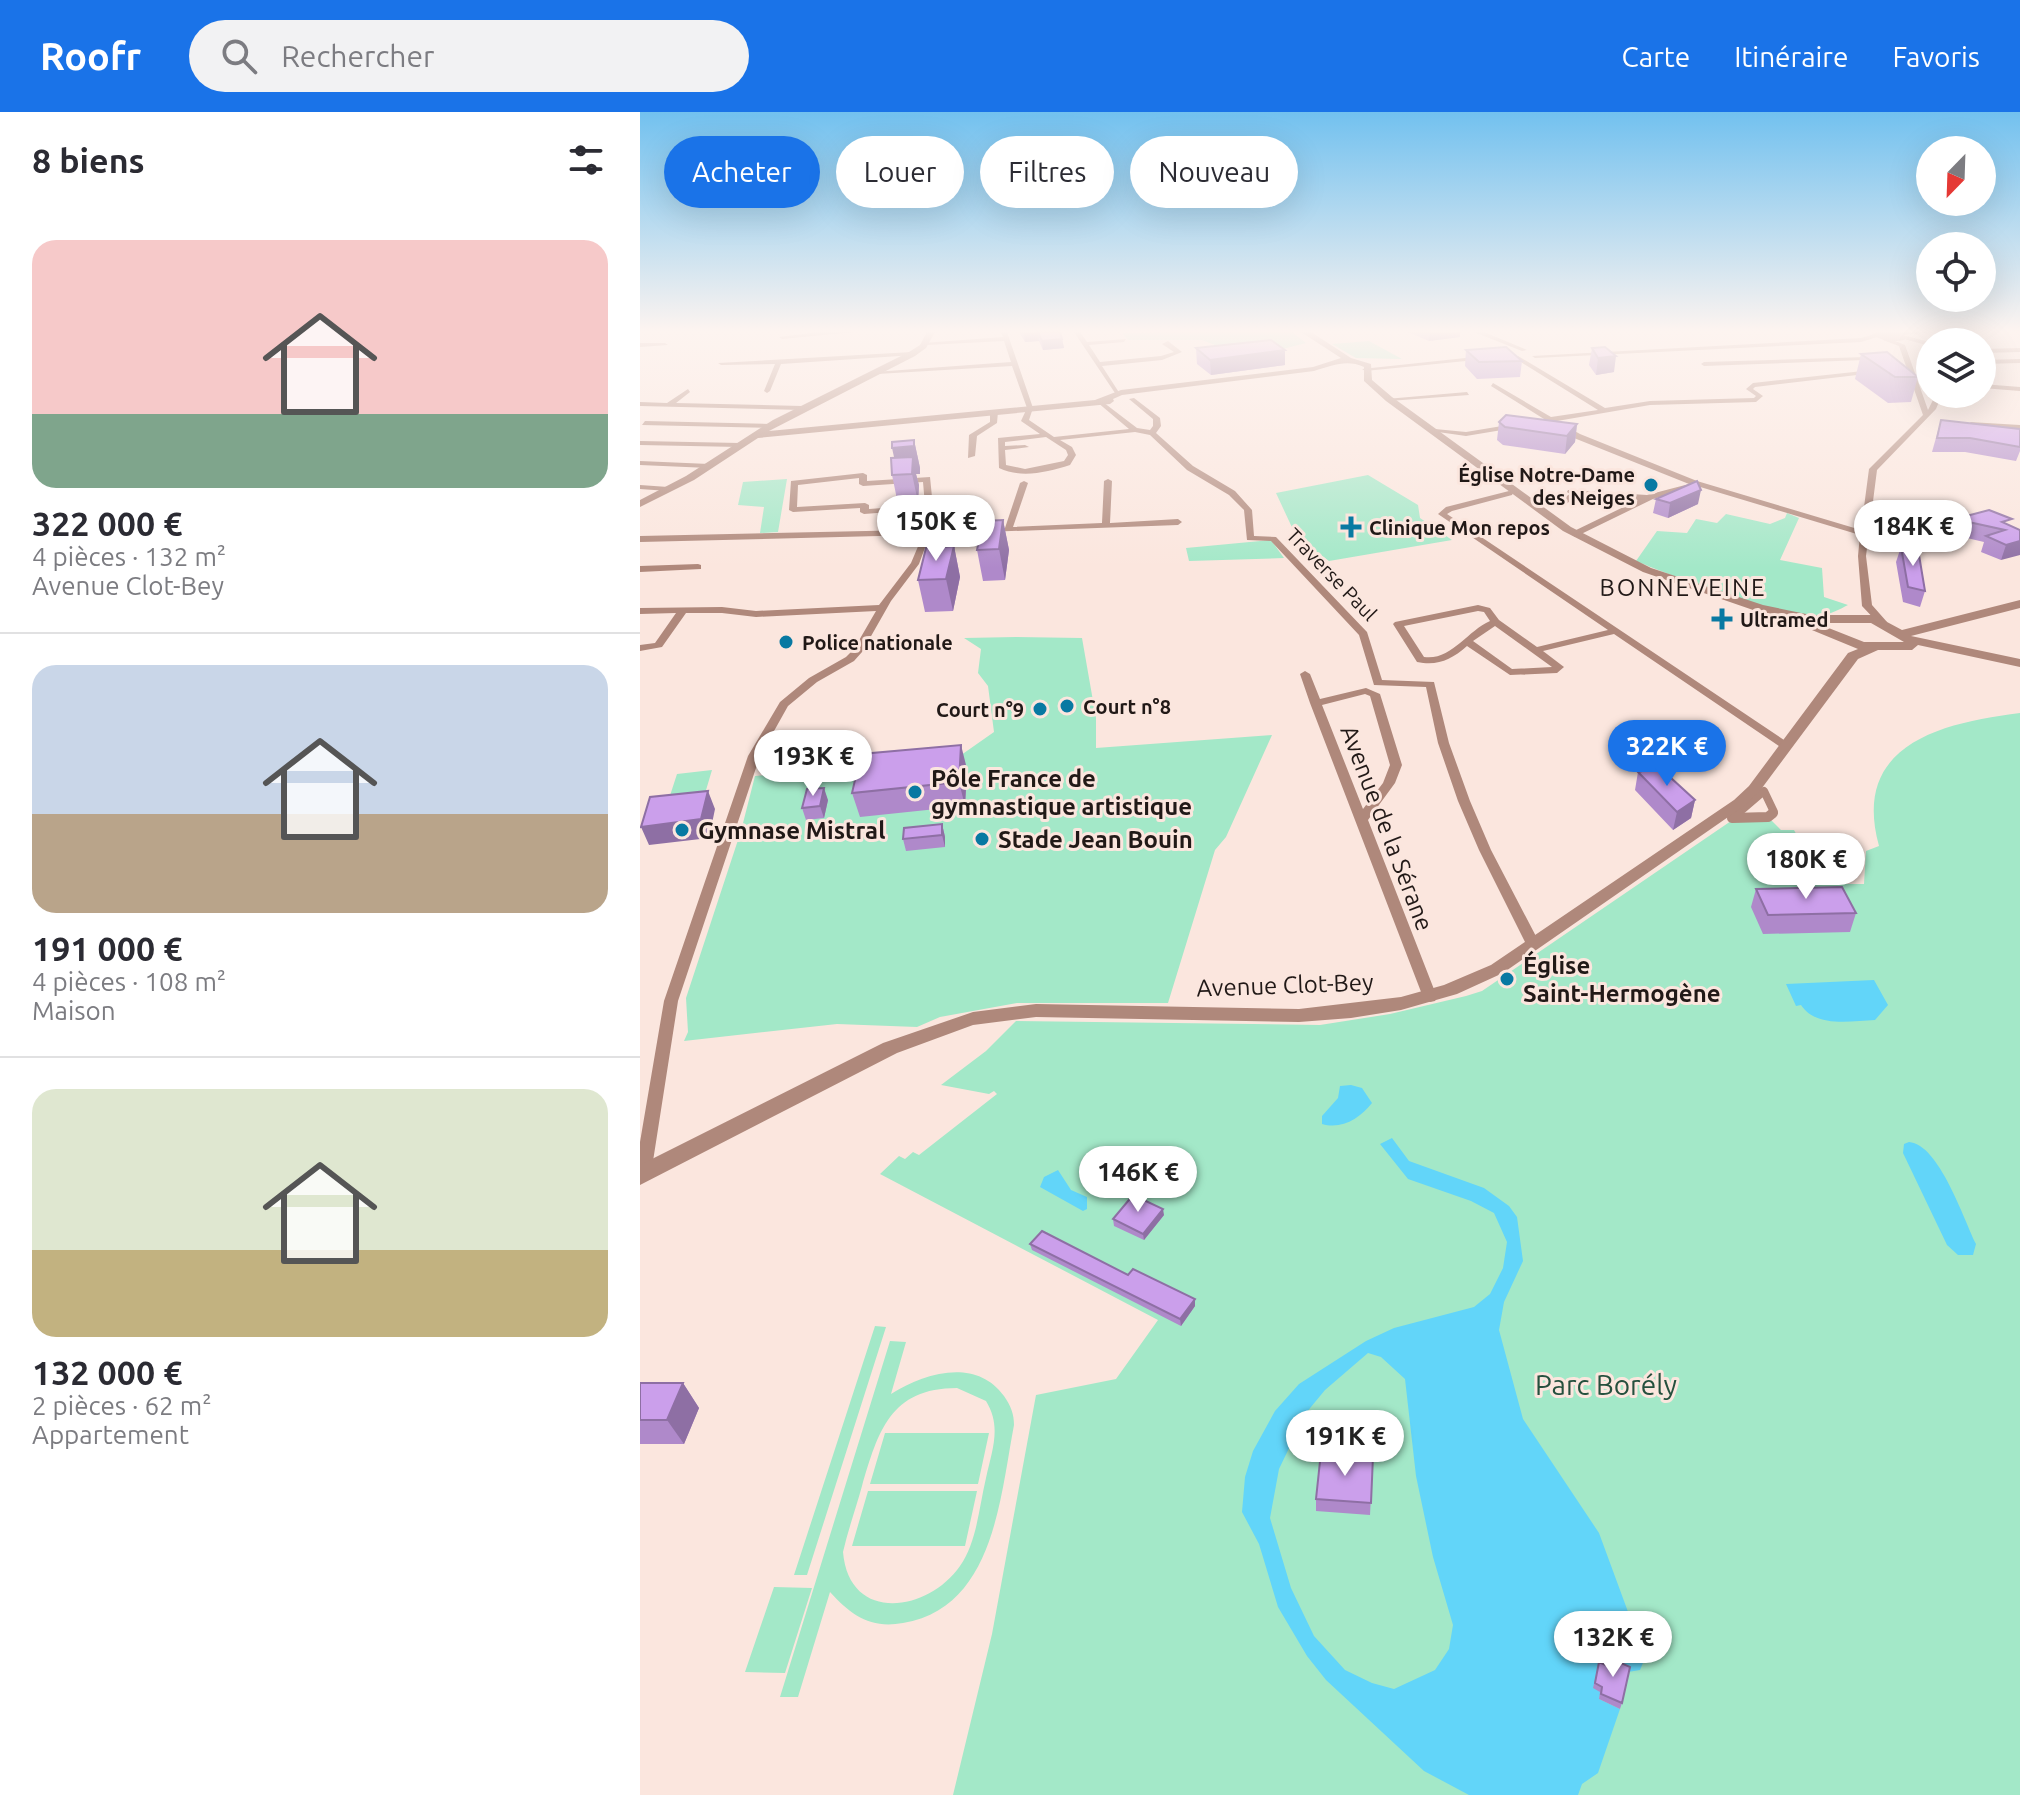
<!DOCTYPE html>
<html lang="fr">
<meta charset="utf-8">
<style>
body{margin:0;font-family:Ubuntu,sans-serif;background:#f2f2f3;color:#2b2b33;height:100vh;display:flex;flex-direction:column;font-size:30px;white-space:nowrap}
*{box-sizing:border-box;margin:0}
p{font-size:26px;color:#7c7c81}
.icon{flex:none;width:44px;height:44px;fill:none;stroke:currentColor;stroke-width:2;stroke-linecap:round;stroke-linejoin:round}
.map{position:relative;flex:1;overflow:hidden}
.drawer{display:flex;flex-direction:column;background:#fff;width:640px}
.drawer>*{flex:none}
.banner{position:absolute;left:24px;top:24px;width:760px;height:72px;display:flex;gap:16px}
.needle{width:52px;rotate:203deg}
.tools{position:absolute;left:1276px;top:24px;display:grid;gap:16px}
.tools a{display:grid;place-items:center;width:80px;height:80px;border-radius:50%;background:#fff;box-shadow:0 8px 32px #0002;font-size:40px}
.price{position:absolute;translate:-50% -68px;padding:0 18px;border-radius:28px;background:#fff;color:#222;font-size:26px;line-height:52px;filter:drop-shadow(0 2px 4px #0008)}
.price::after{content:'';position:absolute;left:50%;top:48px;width:24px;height:18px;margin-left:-12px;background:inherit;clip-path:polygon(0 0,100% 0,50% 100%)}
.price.selected{background:#1a73e8;color:#fff}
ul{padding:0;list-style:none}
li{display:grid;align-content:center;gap:16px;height:424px;padding:0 32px}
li+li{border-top:2px solid #e1e1e2}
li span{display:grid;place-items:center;height:248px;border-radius:24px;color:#555}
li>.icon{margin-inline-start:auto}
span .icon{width:144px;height:144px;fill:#fffc;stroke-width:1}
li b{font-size:34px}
h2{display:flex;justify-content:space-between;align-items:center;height:96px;padding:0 32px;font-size:34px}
.tag{padding:0 28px;border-radius:36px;background:#fff;box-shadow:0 8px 32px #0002;font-size:28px;line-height:72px}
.tag.selected{background:#1a73e8;color:#fff}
header{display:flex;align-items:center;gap:48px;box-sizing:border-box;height:112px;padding:0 40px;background:#1a73e8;color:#fff}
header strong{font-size:38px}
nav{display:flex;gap:44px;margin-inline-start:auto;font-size:28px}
.search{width:560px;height:72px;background:#f2f2f3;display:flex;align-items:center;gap:20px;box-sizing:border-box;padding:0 28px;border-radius:44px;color:#7c7c81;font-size:30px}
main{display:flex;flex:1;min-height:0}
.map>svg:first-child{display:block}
.green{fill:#a3e8c8;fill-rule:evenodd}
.water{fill:#62d5f9;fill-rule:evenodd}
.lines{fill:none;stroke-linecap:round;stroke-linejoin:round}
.pedestrian-far1{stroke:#af887b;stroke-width:8}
.pedestrian{stroke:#af887b;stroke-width:10}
.minor{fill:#af887b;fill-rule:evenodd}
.tertiary{fill:#af887b;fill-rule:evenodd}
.wall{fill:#af89ca}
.shaded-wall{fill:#8e6fa4}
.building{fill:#cb9feb;stroke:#8e6fa4;stroke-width:2}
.poi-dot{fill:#0879a2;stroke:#fbe6de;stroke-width:3}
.labels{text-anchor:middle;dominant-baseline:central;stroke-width:6;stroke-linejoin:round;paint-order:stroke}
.far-poi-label{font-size:20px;font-weight:bold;fill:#211917;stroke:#fbe6de;text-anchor:start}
.far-street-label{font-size:20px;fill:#211917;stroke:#fbe6de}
.far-quarter-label{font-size:24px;letter-spacing:2px;fill:#211917;stroke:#fbe6de}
.poi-label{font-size:24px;font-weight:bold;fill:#211917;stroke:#fbe6de;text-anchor:start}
.street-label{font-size:24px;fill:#211917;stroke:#fbe6de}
.near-park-label{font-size:28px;fill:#25503e;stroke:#fbe6de}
</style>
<header>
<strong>Roofr</strong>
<div class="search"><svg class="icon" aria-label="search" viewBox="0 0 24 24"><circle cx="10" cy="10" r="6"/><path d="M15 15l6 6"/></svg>Rechercher</div>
<nav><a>Carte</a><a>Itinéraire</a><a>Favoris</a></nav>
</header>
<main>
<section class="drawer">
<h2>8 biens<svg class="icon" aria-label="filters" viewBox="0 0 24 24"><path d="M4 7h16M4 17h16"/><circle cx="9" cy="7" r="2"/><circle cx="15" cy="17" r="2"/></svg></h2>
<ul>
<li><span style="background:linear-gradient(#f6c9c9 70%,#7fa58c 0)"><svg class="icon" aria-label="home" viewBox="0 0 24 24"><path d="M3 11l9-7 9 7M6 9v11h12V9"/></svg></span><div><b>322 000 €</b><p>4 pièces · 132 m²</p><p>Avenue Clot-Bey</p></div></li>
<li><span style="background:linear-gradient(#c9d6e8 60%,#b9a48a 0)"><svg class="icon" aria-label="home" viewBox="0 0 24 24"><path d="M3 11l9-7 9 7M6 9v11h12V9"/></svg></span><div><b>191 000 €</b><p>4 pièces · 108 m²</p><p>Maison</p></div></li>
<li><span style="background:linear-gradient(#dfe7d0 65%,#c2b280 0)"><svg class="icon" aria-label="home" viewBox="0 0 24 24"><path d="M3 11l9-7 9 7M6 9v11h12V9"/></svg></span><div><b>132 000 €</b><p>2 pièces · 62 m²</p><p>Appartement</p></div></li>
</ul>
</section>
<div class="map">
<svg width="1380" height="1683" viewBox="0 0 1380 1683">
<rect width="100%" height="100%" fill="#fbe6de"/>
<!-- green -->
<path class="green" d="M652,220l14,11 -39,10 -47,-6 -18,-7h-74l-6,-7z
M729,229l33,18 -46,-1 -24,-14z
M728,363l50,30 2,13 32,22 -123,21 -33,-25 -20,-43z
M147,367l-9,53 -18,1 4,-26 -26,-2 5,-23z
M1147,401l12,5 -19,42 42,8 2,29 24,8c-8,4 -17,9 -28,11 -26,6 -154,-42 -184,-55l21,-30 30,2 9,-14 21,4 9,-9 44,10 15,-6z
M631,428l13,18 -95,3 -3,-13z
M376,525l66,1 14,80v30l176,-13 -46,102 -11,13 -47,153h-151l-77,14 -23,10 -80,-3 -153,17 4,-9 -2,-34 52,-158 11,-6v-4l-7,-3 13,-51 199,-16 40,-28 -6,-46 -10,-13 3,-24 -17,-11z
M1380,601v1082h-1067l39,-161 44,-239 80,-16 42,-59 -278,-146 19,-18 6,3 8,-7 6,3 78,-61 -3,-3 -5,3 -48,-9 45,-34 30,-30 304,4 70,-11 76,-18 16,-5 249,-170h41l9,9h13l29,54h41l2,-33 13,-5c-28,-101 61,-123 141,-133z
M72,658l-11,37 -36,4 12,-37z
M235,1214l11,1 -79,248h-13z
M250,1229l16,1 -15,52c33,-21 85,-37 113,2 7,10 10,18 10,29 -14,73 -20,183 -111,198 -33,6 -52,-8 -73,-31l-32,105h-18zM317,1276l29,13c16,26 6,49 0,77 -7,29 -9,64 -26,88 -33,47 -111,57 -117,-14 5,-22 13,-44 19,-66 16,-54 28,-98 95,-98z
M245,1321h104l-11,51h-108z
M228,1379h109l-12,55h-113z
M134,1475l38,1 -27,85 -40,-1z"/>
<!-- water -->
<path class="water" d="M1234,868l14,25 -13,15c-24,1 -59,8 -74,-15l-5,1 -10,-22z
M711,973l11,3 10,15c-12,15 -30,27 -50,21v-8l16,-18 2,-12z
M752,1026l17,23 75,27 25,18 8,11 6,44 -19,41 -5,28 24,89 76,114 46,125 -5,12 -12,2 -21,-8 -8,35 21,10 -22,64 -16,11 -4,11h-109l-45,-24 -98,-91 -19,-24 -29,-49 -19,-63 -17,-32 3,-35 8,-26 22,-40 24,-27 67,-43 28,-13 80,-21 16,-13 13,-26 4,-26 -13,-29 -23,-12 -63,-22 -28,-35zM728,1241l13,4 24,22 11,97 17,81 20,68 -4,24 -14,21 -41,19 -22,-6 -27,-13 -31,-34 -23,-48 -21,-70 9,-49 27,-56 19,-23z
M1269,1030c30,2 55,78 67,102l-3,11h-15l-11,-10 -44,-92 1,-9z
M418,1058l13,20 16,7v12l-4,2 -43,-24 4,-10z"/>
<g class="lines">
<!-- pedestrian-far1 -->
<path class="pedestrian-far1" d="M1096,703l28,-24 10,21 -3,3"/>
<!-- pedestrian -->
<path class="pedestrian" d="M1098,701l-6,5 36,-1 5,-4"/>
<!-- minor -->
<path class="minor" d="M180,220h34l-72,7 -3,-2z
M361,220h6l26,76 -4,12 25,17 75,-8 -32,-27 2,-3 38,29 13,2 3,-4v-7l-24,-20 5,-1 26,20 1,8 -5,7 37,33 42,25 17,19 2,26 22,1 91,95 15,48 52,2 15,61 21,58 21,49 49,94 -2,3 -5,2 -7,-5 -47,-94 -21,-49 -20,-58 -12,-56 -52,-2 -15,-50 -88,-94 -24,-1 -3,-30 -15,-15 -42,-25 -37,-35 -15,-3 -75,8 12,7 4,8 -6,10c-23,7 -48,14 -71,3l-1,-30 42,-4 -19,-13 6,-13 -15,-42 -135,8 -3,-2 137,-10 -7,-21 -78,4 -3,-2 80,-6zM406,325l20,13 2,5 -4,6 -39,8 -19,-4 -1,-15 24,-3 -4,-2 -20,1v-4z
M434,220h6l7,10 39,-3 -2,3 -35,3 11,17 61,-6 13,-4 -12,-8 6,-3 14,11 -20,8 -60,6 18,28 -3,2z
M834,220h10l43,18 -5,1z
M1235,222l2,3 -16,5 -326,16 -3,-2 329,-18z
M1262,223l28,7v4l-30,-8z
M1245,225l20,8 23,65 8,-16h6l-6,15 -59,61 -11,86 6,49 15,17 -5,3 -3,-1 -17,-18 -4,-50 2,-21 -163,-49 -44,13 -78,38 -4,-3 1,-2 66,-32 -59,-5 -16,11h-6v-4l13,-8 -3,-2 1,-2 79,5 42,-11 -115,-46 -25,-16 -83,14 -35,-5 4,-2 31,3 78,-13 -53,-33 2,-3 58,34 47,-7 -82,-51 2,-3 87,52 45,-7 104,-3 2,-2 -10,-7 7,-6 119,-13 2,3 -119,14 -2,2 10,7 -7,6 -106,3 -93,16 23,13 117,47 164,49 8,-61 54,-54 -24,-69 -16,-6z
M0,231h25l3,2 -28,2z
M1380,236v4l-38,1v-4z
M272,240l2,3 -133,9 -11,27 -3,2 -3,-2 11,-27 -54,1 -3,-2z
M844,244l2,3 -121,12 -3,-2z
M1226,245l-2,3 -160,6 -3,-2 3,-2z
M1380,247v4l-38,1v-4z
M1342,272l38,3v4l-38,-3z
M48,277l2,3 -14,11 126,3 3,2 -3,2 -162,-4v-4l27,1z
M827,280l2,3 -80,6 -3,-2z
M354,298l4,2 -1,11 -20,13 -2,20 -7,2 1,-23 21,-13v-10z
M5,309l126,3 4,2 -4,2 -129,-3z
M1330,310l50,3v4l-47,-3z
M0,329l100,2 4,2 -4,2 -100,-2z
M0,349l69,3 4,2 -4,2 -69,-3z
M223,361l4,2v6l63,-4 3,30 -4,2 -65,5 -4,-2v-4l-67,4 -4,-2 2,-29zM219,366v6l4,2 60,-4 2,23 -56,4v-4l-4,-2 -68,4 1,-22z
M468,367l4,2 -2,42 68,-4 4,3 -4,3 -248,9 -11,30 -28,37 -29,51 -8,9 -37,21 -29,24 -28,50 -82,245 -27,173 -2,5 -9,1v-38l24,-141 84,-245 32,-54 29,-24 37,-21 8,-8 22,-38 -120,6 -34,-4h-36l-24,34 -22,4v-6l15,-2 21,-30 -36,1v-6l82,-1 34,4 123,-6 32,-42 11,-26 -4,-2 -278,7v-6l365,-8 15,-45 4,-2 4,2 -15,44 89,-4 2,-42z
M0,373l28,2 4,2 -4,2 -28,-2z
M869,379l4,2 -1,2 -60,16 -5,3 343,230v4h-8l-168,-114 -71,17 21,16 -7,6 -47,2 -43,-29c-16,14 -29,20 -50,16l-24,-38 2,-2 83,-17 12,3 9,12 38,27 71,-17 -170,-116 8,-7zM838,499l6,1 6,9c-23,10 -39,40 -66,36l-20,-31zM855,514l57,41 -40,2 -39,-28z
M58,452l3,1v4l-61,3v-6z
M665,559l5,3 10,25 46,-11 14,6 22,71 -7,18 -27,37 69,177 -2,4 -5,1 -7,-5 -113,-294 -10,-29zM725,582l5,2 20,69 -7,18 -20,26 -41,-104z"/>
<!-- tertiary -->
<path class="tertiary" d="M287,220h8l-9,16 -11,8 -146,75 326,-31 26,-10 192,-23 28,-9 -40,-26h10l40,26 20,6 1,16 20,17 179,130 80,41 112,37 48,10h63l28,15 118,-30v8l-109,28 109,23v8l-102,-22 -6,5h-34l-20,9 -99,133 -15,14 -241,167 -46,21 -56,16 -50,8 -52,4 -263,-5 -63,8 -76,28 -257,132v-20l243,-122 90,-31 63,-8 263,5 102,-12 43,-12 47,-20 243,-165 15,-14 99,-133 10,-4 -51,-21 -2,-3 3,-3 -52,-11 -113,-39 -80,-41 -177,-130 -22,-20v-14c-18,-8 -32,-1 -50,4l-192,24 -9,4 1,2 -4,3 -352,34 -64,42 -54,27v-7l46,-24 87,-56 136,-68 11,-7zM1176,511h55l33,19h-40z
M1292,220l-30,3 3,5 -16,2 -18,-7 6,-3z"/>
</g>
<!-- wall -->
<path class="wall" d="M379,220h41l2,7 2,9 -21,2 -4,-9 -14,1z
M768,220h52v5l-31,4z
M556,236l89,17 -74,10 -14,-11z
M952,236l22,24 -18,3 -7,-10z
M826,238l56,11 -2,16 -43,2 -12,-13z
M1221,242l57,23 -7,25 -23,1 -33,-24z
M1301,308l79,9v22l-4,10 -51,-9h-33z
M859,310l78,2 -2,18 -10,12 -62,-9 -6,-5z
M274,328l6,28v6h-4l3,11 -1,17 -20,2 -6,-29 2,-17z
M1016,387l42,5 -30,14 -15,-5z
M1315,407l55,7 10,4 -19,30 -20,-8 3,-10 -34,-8z
M363,408l6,30 -4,30 -22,1 -6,-31z
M314,434l6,31 -7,34 -28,1 -7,-32z
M1261,435l24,44 -5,16 -17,-5 -7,-40z
M327,657l-2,37 -105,11 -8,-24z
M998,660l57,28 -4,18 -18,12 -38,-40z
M188,688l-4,18 -18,2 -4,-12z
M302,712l3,13v10l-39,4 -3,-12z
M1116,777l100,24 -6,19 -87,2 -12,-27z
M524,1103l-20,25 -30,-14 -1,-7z
M390,1132l98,31 67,24v7l-14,20 -149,-76z
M0,1271h43l16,25 -15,36h-44z
M733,1344l-3,59 -54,-4v-12z
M970,1546l12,45 -2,6 -21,-10 1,-7 -7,-4 6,-26 8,4z"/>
<!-- shaded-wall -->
<path class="shaded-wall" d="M398,220l1,9 -14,1 -1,-9z
M820,220v5l-31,4 1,-8z
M422,227l2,9 -21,2 -1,-9z
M645,238v15l-74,10 -1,-15z
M976,244l-2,16 -18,3 2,-17z
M937,312l-2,18 -10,12 2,-18z
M274,328l6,28v6h-4l3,11 -1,17 -6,-28 -14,1 -6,-27z
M1061,378l-3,14 -30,14 2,-15z
M363,408l6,30 -4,30 -6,-31z
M1380,429v14l-19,5 5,-15z
M314,434l6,31 -7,34 -7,-32z
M321,633l6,24 -2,37 -6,-24z
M184,676l4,12 -4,18 -4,-12z
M68,679l7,18 -6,29 -60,7 -8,-18z
M1055,688l-4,18 -18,12 4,-18z
M302,712l3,13v10l-3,-12z
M523,1097l1,6 -20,25 -1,-6z
M555,1187v7l-14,20 -1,-7z
M43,1271l16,25 -15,36 -17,-24z"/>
<!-- building -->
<path class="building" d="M398,220h22l2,7 -20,2z
M631,228l14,10 -75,10 -14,-12z
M866,235l16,14 -43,1 -13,-12z
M965,235l11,9 -18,2 -6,-10z
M1247,240l31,25h-23l-34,-23z
M866,303l71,9 -10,12 -62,-9 -6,-5z
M1301,308l79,9v18l-50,-9h-33z
M274,328v6l-22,2v-6z
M273,345l-1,17 -20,1 -1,-17z
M1057,369l4,9 -31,13 -14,-4z
M1349,398l23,9 -10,3 18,8v11l-14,4 -20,-9 19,-6 -50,-11z
M363,408l-4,29 -22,1 6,-29z
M314,434l-8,33 -28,1 8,-32z
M1261,435l17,2 7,42 -17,-4z
M321,633l-2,37 -107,11 9,-39z
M1019,655l36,33 -18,12 -39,-40z
M184,676l-4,18 -18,2 5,-19z
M68,679l-7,28 -60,8 9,-30z
M302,712v11l-39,4 1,-11z
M1202,775l14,26 -88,2 -12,-26z
M493,1083l30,14 -20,25 -30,-15z
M402,1119l86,44 5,-6 62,30 -15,20 -150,-75z
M0,1271h43l-16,37h-27z
M681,1340l52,4 -2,47 -55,-4z
M970,1546l20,9 -8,36 -21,-9 1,-7 -7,-4 4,-21 9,4z"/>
<!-- sky -->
<linearGradient id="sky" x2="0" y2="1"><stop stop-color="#72c1ef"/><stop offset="0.48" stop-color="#fdf4f0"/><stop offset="1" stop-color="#fdf4f0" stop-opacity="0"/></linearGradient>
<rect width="1380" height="456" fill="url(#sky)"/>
<!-- markers -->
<g class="poi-dot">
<circle cx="1011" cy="373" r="8"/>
<path d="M707 403h8v8h8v8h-8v8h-8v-8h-8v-8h8z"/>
<path d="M1078 495h8v8h8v8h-8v8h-8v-8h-8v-8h8z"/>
<circle cx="146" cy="530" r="8"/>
<circle cx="427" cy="594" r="8"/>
<circle cx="400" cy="597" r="8"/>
<circle cx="275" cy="680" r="8"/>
<circle cx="42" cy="718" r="8"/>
<circle cx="342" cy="727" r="8"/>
<circle cx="867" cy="867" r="8"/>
</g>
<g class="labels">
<!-- far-poi labels -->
<g class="far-poi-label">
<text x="995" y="362" text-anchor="end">Église Notre-Dame<tspan x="995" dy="23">des Neiges</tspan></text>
<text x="729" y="415">Clinique Mon repos</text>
<text x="1100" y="507">Ultramed</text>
<text x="162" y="530">Police nationale</text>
<text x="443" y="594">Court n°8</text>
<text x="384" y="597" text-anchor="end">Court n°9</text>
</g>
<!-- far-street labels -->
<g class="far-street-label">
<text transform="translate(692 462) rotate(46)">Traverse Paul</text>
</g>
<!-- far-quarter labels -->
<g class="far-quarter-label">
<text x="1043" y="475">BONNEVEINE</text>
</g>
<!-- poi labels -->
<g class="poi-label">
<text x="291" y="666">Pôle France de<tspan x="291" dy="28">gymnastique artistique</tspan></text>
<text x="58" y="718">Gymnase Mistral</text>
<text x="358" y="727">Stade Jean Bouin</text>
<text x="883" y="853">Église<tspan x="883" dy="28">Saint-Hermogène</tspan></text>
</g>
<!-- street labels -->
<g class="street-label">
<text transform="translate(747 716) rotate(69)">Avenue de la Sérane</text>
<text transform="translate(645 873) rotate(-2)">Avenue Clot-Bey</text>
</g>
<!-- near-park labels -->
<g class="near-park-label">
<text x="966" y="1272">Parc Borély</text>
</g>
</g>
</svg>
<div class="tools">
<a><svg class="needle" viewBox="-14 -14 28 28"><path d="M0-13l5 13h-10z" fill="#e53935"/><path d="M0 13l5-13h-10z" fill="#7c7c81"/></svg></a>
<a><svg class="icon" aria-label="locate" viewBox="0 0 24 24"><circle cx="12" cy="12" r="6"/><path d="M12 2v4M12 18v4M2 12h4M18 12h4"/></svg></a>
<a><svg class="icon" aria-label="layers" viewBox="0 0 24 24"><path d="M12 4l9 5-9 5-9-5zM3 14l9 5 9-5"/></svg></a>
</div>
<b class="price" style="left:296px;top:451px">150K €</b>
<b class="price" style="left:1273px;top:456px">184K €</b>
<b class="price selected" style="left:1027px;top:676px">322K €</b>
<b class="price" style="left:173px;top:686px">193K €</b>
<b class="price" style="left:1166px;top:789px">180K €</b>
<b class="price" style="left:498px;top:1102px">146K €</b>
<b class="price" style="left:705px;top:1366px">191K €</b>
<b class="price" style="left:973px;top:1567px">132K €</b>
<div class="banner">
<a class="tag selected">Acheter</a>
<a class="tag">Louer</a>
<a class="tag">Filtres</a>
<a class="tag">Nouveau</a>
</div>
</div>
</main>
